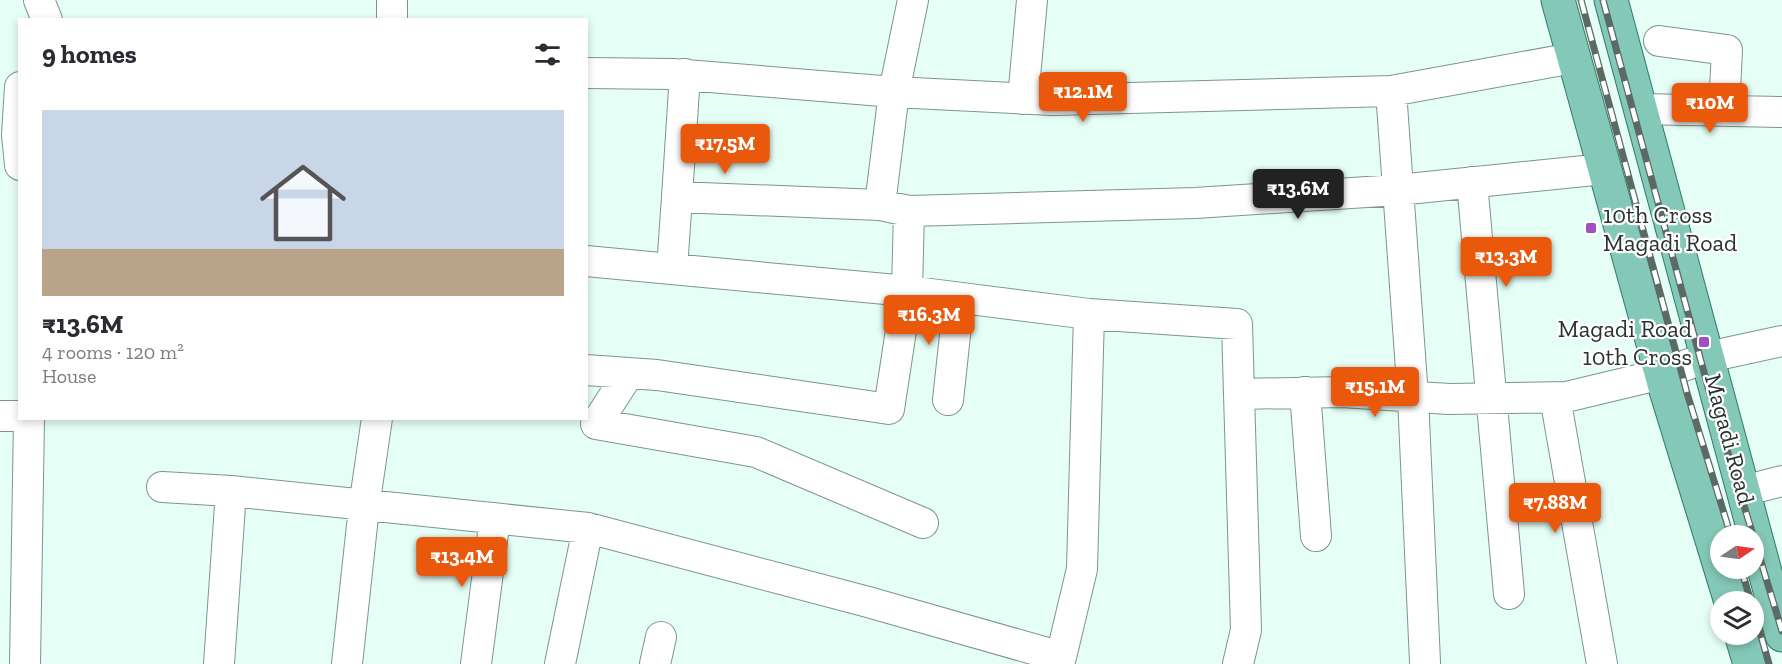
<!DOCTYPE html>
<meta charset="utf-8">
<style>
body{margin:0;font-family:"Zilla Slab",serif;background:#f2f2f3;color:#2b2b33;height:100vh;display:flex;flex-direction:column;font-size:22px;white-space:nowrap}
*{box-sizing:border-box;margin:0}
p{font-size:20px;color:#7c7c81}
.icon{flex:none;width:33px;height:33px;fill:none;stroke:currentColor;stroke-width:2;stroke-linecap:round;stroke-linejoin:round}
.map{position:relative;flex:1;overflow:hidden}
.sheet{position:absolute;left:18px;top:18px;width:570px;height:402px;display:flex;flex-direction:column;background:#fff;border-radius:0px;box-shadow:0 3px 9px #0003}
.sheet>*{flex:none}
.needle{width:39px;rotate:77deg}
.fabs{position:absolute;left:1710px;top:525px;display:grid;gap:12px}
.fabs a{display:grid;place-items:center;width:54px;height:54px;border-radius:50%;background:#fff;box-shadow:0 3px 9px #0003;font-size:30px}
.price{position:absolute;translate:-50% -51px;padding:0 14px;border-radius:6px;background:#ea580c;color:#fff;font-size:20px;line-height:39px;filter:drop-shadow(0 2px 3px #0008)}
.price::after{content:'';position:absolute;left:50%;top:36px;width:18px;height:14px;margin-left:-9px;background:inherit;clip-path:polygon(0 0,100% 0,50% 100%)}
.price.current{background:#222;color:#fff}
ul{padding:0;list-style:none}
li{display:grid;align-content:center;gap:12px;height:318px;padding:0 24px}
li span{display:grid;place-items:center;height:186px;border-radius:0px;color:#555}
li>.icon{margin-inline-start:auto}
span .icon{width:108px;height:108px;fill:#fffc;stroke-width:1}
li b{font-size:26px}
h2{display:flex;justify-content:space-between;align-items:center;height:72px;padding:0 24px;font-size:26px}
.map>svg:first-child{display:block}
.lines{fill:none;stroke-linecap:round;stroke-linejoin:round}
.minor-casing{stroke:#7e958d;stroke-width:32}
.major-casing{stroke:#2e7b68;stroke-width:35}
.minor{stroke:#fff;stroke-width:30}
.major{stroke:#84c8b8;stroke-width:33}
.rail-casing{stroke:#5c6a65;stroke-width:7}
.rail{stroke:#fff;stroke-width:4.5;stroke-dasharray:14;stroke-linecap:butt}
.poi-dot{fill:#a050c1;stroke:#fff;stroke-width:2}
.labels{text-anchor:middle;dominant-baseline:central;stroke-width:4.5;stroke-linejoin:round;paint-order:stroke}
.poi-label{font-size:24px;fill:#28322e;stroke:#fff;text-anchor:start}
.street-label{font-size:24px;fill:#28322e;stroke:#fff}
</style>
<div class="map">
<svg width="1782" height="664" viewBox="0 0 1782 664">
<rect width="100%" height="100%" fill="#e5fef6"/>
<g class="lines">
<!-- minor casing -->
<g class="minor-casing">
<path id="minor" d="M39,0l8,20
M913,0l-19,92 -14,113 29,6 286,-8 203,-13 206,-21
M392,20v-20
M1659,41l68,9 -3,60
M586,73l87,1 221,18 159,8 338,-9 182,-33
M20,87l-3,48 3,30
M1391,91l22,306 12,265
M1023,99l9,-99
M1640,109l142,3
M1472,182l37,412
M677,197l8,-123
M586,261l321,30 182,23 -7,255 -21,88
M672,269l5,-72 203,8
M1089,314l148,10 2,70 103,-2 107,7 117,-2 96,-23 46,-17 74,-16
M586,370l71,5 232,34 18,-118 2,-80
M629,373l-33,51 160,28 167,71
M1305,392l11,144
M1555,397l47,267
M948,400l11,-102
M0,416h20
M162,487l69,4
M1743,491l39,-10
M25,664l4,-246
M219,664l12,-173 357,37 280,74 193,55 -2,7
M347,664l17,-157 13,-89
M476,664l19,-146
M560,664l28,-136
M655,664l6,-27
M1238,664l8,-34 -7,-236"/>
</g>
<!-- major casing -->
<g class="major-casing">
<path id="major" d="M1558,0l107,387 66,215
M1611,0l171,635
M1741,634l9,30"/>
</g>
<!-- minor -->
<use href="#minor" class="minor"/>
<!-- major -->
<use href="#major" class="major"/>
<!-- rail casing -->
<g class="rail-casing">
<path id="rail" d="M1581,0l106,393 44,143
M1603,0l105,387 74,244
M1741,568l10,34
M1754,611l15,53"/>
</g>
<!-- rail -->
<use href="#rail" class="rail"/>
</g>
<!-- markers -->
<g class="poi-dot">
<rect x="1585" y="222" width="12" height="12" rx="3"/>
<rect x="1698" y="336" width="12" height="12" rx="3"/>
</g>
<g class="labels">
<!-- poi labels -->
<g class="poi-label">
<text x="1603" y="214">10th Cross<tspan x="1603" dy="28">Magadi Road</tspan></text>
<text x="1692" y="328" text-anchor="end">Magadi Road<tspan x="1692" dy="28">10th Cross</tspan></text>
</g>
<!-- street labels -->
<g class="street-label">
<text transform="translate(1730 439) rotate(75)">Magadi Road</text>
</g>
</g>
</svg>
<div class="fabs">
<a><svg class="needle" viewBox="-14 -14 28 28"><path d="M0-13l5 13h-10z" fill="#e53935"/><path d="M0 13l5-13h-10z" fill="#7c7c81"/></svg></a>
<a><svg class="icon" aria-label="layers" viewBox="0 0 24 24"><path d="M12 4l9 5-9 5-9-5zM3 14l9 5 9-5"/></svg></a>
</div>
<b class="price" style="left:1083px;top:123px">₹12.1M</b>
<b class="price" style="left:1710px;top:134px">₹10M</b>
<b class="price" style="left:725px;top:175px">₹17.5M</b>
<b class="price current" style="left:1298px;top:220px">₹13.6M</b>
<b class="price" style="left:1506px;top:288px">₹13.3M</b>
<b class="price" style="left:929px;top:346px">₹16.3M</b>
<b class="price" style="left:1375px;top:418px">₹15.1M</b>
<b class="price" style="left:1555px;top:534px">₹7.88M</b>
<b class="price" style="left:462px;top:588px">₹13.4M</b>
<section class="sheet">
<h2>9 homes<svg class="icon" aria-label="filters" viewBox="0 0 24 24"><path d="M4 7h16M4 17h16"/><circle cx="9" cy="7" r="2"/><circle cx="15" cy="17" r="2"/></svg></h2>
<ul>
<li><span style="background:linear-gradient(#c9d6e8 75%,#b9a48a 0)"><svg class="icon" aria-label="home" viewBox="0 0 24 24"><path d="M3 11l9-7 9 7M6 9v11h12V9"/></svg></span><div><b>₹13.6M</b><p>4 rooms · 120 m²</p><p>House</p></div></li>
</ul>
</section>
</div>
